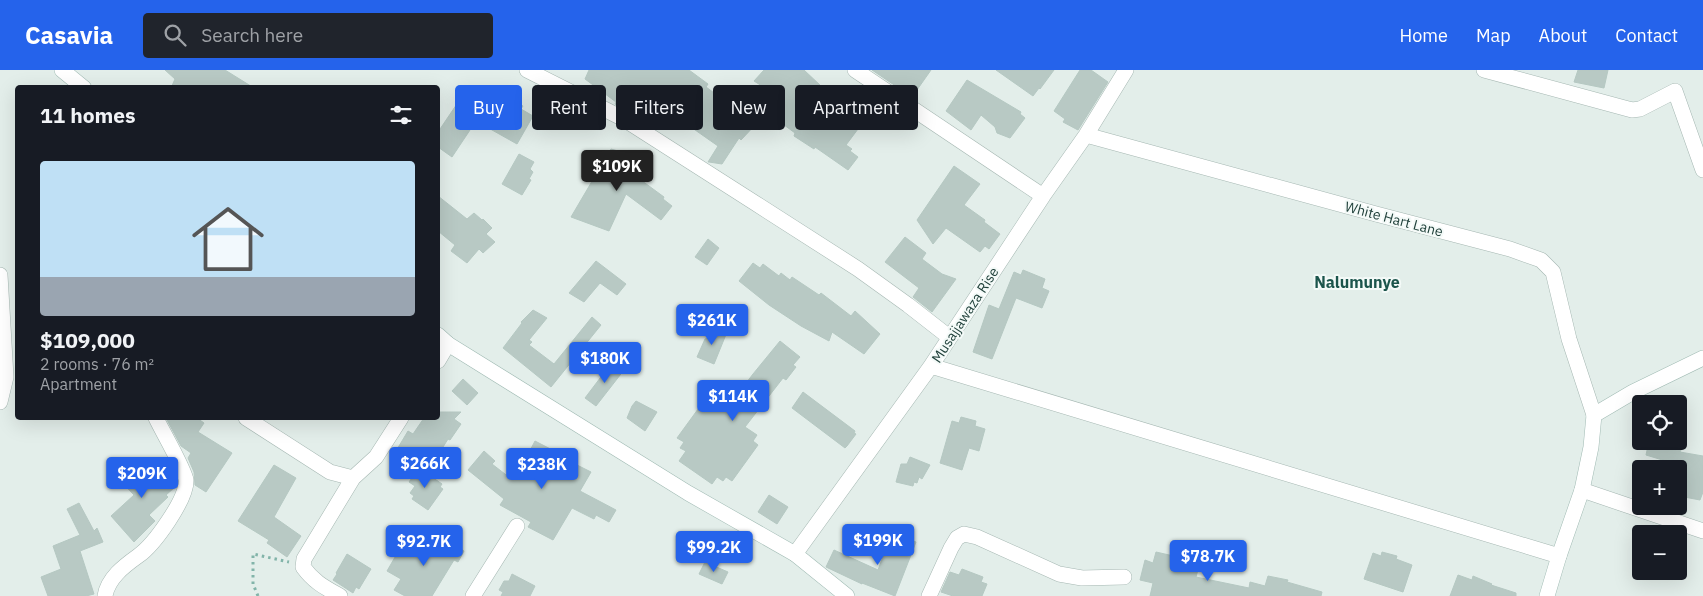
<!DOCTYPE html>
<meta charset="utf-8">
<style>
body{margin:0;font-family:"IBM Plex Sans",sans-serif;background:#20242c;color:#f1f3f6;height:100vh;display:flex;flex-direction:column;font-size:19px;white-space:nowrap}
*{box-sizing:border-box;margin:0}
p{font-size:16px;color:#9ea1a6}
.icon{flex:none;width:28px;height:28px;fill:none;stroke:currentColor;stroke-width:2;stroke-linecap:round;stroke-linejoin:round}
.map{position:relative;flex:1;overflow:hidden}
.drawer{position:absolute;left:15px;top:15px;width:425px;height:335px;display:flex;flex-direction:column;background:#171b24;border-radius:5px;box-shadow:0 5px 20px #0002}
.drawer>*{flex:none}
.top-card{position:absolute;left:455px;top:15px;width:475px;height:45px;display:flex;gap:10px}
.fabs{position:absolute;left:1632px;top:325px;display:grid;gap:10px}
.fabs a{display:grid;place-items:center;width:55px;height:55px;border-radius:5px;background:#171b24;box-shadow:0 5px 20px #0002;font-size:25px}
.price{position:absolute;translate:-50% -42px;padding:0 11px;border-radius:5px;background:#2563eb;color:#fff;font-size:16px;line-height:32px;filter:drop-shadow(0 1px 2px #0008)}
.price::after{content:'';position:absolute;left:50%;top:30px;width:15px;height:11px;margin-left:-8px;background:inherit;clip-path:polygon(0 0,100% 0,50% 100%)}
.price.current{background:#222;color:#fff}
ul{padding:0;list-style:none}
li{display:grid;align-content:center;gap:10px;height:265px;padding:0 25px}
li+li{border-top:1px solid #363941}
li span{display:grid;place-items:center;height:155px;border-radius:5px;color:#555}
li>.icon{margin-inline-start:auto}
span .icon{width:90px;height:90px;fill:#fffc;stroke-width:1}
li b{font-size:21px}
h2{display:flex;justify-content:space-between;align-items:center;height:60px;padding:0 25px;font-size:21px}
.tag{padding:0 18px;border-radius:5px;background:#171b24;box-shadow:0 5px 20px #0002;font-size:18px;line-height:45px}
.tag.current{background:#2563eb;color:#fff}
header{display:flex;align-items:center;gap:30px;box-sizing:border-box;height:70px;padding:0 25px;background:#2563eb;color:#fff}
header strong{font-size:24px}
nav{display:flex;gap:28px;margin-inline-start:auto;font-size:18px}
.search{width:350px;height:45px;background:#20242c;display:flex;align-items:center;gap:12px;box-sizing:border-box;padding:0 18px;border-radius:5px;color:#9ea1a6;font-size:19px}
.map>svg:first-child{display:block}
.building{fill:#b8c9c4;stroke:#b5c8c2}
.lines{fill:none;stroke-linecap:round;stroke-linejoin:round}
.street-casing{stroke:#a5b7b2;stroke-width:16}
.secondary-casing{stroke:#a1bbb4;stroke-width:16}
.path{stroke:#82b4a9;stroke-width:3;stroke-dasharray:2.5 4;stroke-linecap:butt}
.street{stroke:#fff;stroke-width:15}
.secondary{stroke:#fff;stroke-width:15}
.labels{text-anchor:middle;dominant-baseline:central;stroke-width:4;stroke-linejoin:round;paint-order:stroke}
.street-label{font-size:14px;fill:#21413b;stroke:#f4faf8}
.quarter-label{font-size:16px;font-weight:bold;fill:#1c554c;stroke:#f4faf8}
</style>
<header>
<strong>Casavia</strong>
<div class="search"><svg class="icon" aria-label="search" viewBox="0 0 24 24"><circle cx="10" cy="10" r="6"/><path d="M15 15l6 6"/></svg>Search here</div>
<nav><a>Home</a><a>Map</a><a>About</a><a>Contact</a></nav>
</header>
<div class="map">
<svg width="1703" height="526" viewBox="0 0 1703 526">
<rect width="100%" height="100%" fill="#e3eeea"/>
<!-- building -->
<path class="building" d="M165,0h60l29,18h-83l4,-9z
M589,0h100l19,14 -2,3 38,28 2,-3 10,12 -15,16 -2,-2 -17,26 -13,-2h-1l10,-16 -30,-21 6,-9 -35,-27 -19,30 -25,-15 1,-2 -31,-23z
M764,0h40l17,16 46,31 -21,28 6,4 -2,2 8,6 -10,13 -33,-23 -1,2 -20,-13 1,-3 -23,-17 -5,7 -10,-8 16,-22 -19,-12z
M872,0h59l-19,27z
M996,0h58l-14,19 -1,-1 -6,8z
M1080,0h11l17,12 -30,48 -15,-8 2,-3 -11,-8z
M1578,0h30l-4,18 -30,-6z
M967,10l54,32 -1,2 5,4 -15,20 -13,-5 -2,-6 -14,-12 -10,15 -25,-19z
M465,22l28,19 7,-13 10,6 2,-4 11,6 -2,3 12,7 -16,28 -41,-23 -24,36 -14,-10v-15z
M611,79l31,9 -8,17 30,22 -1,2 9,7 -11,14 -35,-26 -17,37 -38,-14z
M519,84l15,8 -4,7 3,3 -4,7 2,1 -9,15 -20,-11z
M954,96l26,18 -16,21 21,15 -1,2 16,12 -11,15 -4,-3 -5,6 -34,-24 -13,16 -16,-24z
M438,126l29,23 7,-6 8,7 1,-1 9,9 -6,6 9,8 -12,11 -4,-4 -12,14 -16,-12 4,-6 -17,-14z
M905,167l21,16 -4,6 20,15 14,5 -24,33 -19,-15 6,-9 -34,-26z
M708,169l11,9 -12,17 -12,-8z
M596,191l30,23 -9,11 -17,-12 -16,19 -15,-9z
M753,193l7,5 3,-4 16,12 2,-3 9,7 2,-3 27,18 2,-2 30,23 4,-5 25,23 -16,20 -32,-22 -3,9 -28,-15 -32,-21 -30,-24z
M1023,200l22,9 -3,9 7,3 -7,17 -26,-10 -24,61 -19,-7 16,-47 10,4 15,-37 7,3z
M533,240l14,8 -18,22 3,2 -3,3 25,19 38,-47 9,8 -50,62 -48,-39 19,-25 -1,-1z
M714,256l13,6 -13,32 -17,-7 8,-18 4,-1z
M780,271l20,16 -7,8 3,2 -10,13 -3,-2 -38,49 12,8 -4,6 5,4 -26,36 -6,-4 -3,4 -6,-4 -5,7 -33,-23 7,-10 -6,-3 4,-6 -7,-4 24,-33 6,3 4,-5 13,9 29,-38z
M613,291l11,9 -28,36 -11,-8z
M463,309l15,14 -11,12 -15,-14z
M803,322l52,39 -1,2 2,1 -9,12 -2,2 -53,-40z
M636,331l21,11 -12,19 -18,-13 5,-12z
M438,342h23l-7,7 7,5 -11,16 -2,-1 -20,32 -32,-20 12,-20 5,3 11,-16h14z
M961,347l15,4 -1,5 10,3 -6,22 -10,-3 -7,22 -22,-7 12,-42 7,2z
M166,348h31l7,5 -6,9 34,21 -26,39 -11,-7 -1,-13 -6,-14 3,-5 -10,-7z
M535,371l27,14 -1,2 30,15 -11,19 36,19 -7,12 -13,-7 -2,4 -22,-11 -19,32 -25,-13 3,-5 -31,-17 4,-6 -36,-29 16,-19 11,10 -3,3 22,17z
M1649,371h36l-5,11 23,4v36l-3,8 -21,-4v-31l-33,-10z
M910,387l20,8 -8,14 -3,-2 -2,6 -3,-1 -1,4 -17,-4 5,-18h6z
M153,393l22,24 -9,8 2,2 -19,18 6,6 -21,21 -23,-26 23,-21 -17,-18 12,-11 6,8 10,-9 3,3z
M274,395l22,13 -22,39 27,19 -14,21 -20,-14 2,-3 -31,-19z
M419,398l23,16 -2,3 3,2 -15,21 -16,-11 2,-3 -4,-3 5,-7 -6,-4z
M769,425l19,12 -11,17 -19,-12z
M79,433l15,28 3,-3 6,14 -23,9 14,43 -8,2h-38l-7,-19 20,-8 -8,-23 27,-11 -13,-26z
M892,463l24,9 -21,54 -33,-13v1l-36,-17 8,-17 44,20z
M437,465l27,16 -6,11 -4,-2 -22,36h-27l-11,-6 7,-11 -14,-8 15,-26 15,8 7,-11 6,4z
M1156,482l44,10 -4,15 53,11 1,-6 15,4 3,-10 20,4 -1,2 35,10 -1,4h-171l3,-13 -13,-3 5,-20 8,3z
M1382,482l15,4 -1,3 16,6 -9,27 -39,-13 9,-26 8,3z
M347,484l24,15 -12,20 -3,-2 -3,6 -20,-13 4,-6 -1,-1z
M705,492l23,10 -6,12 -23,-10z
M962,499l21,8 -2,5 6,2 -5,12h-29l-12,-4 9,-20 9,3z
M512,504l23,12 -5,10h-29l2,-4 -4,-2 5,-9h5z
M1458,505l14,5 1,-4 19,8 -1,1 25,8v3h-66z"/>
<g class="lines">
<!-- street casing -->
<g class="street-casing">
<path id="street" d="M527,0l95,48 133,85 103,66 50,36 41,32
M855,0l188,126
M1484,0l148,40 8,-1 35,-18 28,79
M1086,65l290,79 134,35 31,11 12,12 16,67 25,76
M0,205l6,102 -6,25
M438,291l10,-17
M931,296l628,190
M246,348l84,54 23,6
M1582,420l121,41
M795,484l136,-188 112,-170 43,-61 40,-65
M105,526c3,-18 19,-30 33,-40 16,-11 49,-57 48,-76 -1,-10 -25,-51 -30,-62
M340,526c-16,-9 -26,-14 -37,-29l1,-8 49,-81 23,-21 25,-39
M473,526l44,-70
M929,526l22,-48 6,-10 7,-4 13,3 82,37 23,4 42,-1"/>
</g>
<!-- secondary casing -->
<g class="secondary-casing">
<path id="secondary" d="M62,0l22,18
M438,265l10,9 240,149 107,61 52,42
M1547,526l12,-40 23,-66 9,-43 3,-32 39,-23 70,-34"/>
</g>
<!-- path -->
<path class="path" d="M258,526l-5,-12v-30l36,8"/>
<!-- street -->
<use href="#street" class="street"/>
<!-- secondary -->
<use href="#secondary" class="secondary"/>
</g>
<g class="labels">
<!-- street labels -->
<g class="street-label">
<text transform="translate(1394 149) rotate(15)">White Hart Lane</text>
<text transform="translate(965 245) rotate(-57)">Musajjawaza Rise</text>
</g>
<!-- quarter labels -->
<g class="quarter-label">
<text x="1357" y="212">Nalumunye</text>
</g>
</g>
</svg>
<div class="fabs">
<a><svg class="icon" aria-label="locate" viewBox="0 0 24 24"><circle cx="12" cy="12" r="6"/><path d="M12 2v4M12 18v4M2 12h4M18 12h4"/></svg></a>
<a>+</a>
<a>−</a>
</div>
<b class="price current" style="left:617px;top:122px">$109K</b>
<b class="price" style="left:712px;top:276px">$261K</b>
<b class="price" style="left:605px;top:314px">$180K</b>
<b class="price" style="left:733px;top:352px">$114K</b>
<b class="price" style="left:425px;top:419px">$266K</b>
<b class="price" style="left:542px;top:420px">$238K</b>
<b class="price" style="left:142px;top:429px">$209K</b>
<b class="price" style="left:878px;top:496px">$199K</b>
<b class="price" style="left:424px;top:497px">$92.7K</b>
<b class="price" style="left:714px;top:503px">$99.2K</b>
<b class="price" style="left:1208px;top:512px">$78.7K</b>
<div class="top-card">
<a class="tag current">Buy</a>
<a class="tag">Rent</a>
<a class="tag">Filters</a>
<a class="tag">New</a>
<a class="tag">Apartment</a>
</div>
<section class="drawer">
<h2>11 homes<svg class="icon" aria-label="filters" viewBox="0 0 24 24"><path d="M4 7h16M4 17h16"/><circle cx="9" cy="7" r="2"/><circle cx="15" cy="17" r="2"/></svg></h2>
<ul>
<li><span style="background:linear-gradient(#bfe0f5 75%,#9aa5b1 0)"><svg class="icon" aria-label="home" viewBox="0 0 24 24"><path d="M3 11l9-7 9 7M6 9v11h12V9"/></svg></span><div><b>$109,000</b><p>2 rooms · 76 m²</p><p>Apartment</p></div></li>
</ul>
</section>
</div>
